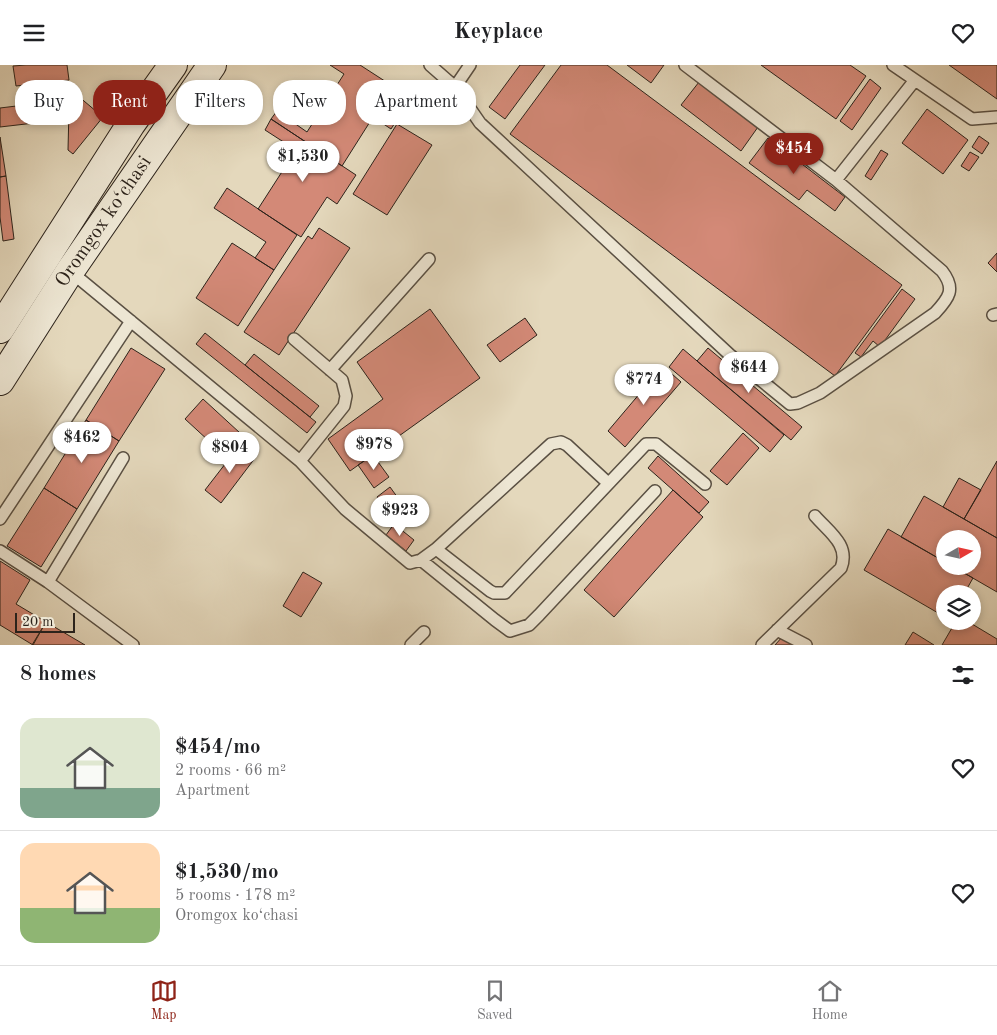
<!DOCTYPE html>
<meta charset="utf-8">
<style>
body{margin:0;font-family:"Old Standard TT",serif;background:#f2f2f2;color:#202124;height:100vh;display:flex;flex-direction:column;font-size:19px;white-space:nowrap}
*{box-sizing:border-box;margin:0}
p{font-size:16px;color:#757577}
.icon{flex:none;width:28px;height:28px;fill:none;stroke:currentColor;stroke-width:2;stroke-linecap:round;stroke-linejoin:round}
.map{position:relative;height:580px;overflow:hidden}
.drawer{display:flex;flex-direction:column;background:#fff;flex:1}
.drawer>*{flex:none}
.guide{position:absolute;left:15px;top:15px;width:500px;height:45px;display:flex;gap:10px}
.needle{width:32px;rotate:81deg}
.tools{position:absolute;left:936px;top:465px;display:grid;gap:10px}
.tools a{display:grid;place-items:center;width:45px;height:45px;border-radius:50%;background:#fff;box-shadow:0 2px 8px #0003;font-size:25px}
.scale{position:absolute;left:15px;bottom:12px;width:60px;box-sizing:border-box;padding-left:5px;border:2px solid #2c231b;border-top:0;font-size:14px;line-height:18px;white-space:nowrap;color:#2c231b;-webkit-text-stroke:4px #ede6d3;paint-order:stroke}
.price{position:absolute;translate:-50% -42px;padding:0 11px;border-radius:18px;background:#fff;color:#222;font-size:16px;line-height:32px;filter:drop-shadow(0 1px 2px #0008)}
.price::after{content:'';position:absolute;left:50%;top:30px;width:15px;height:11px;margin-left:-8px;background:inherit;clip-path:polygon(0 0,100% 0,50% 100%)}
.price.on{background:#8f2418;color:#fff}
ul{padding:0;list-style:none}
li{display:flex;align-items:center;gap:15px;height:125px;padding:0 20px}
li+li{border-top:1px solid #e0e0e0}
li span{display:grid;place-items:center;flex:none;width:140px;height:100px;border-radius:15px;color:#555}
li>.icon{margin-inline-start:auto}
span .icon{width:60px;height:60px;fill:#fffc;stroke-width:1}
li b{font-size:21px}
h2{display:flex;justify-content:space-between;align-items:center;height:60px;padding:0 20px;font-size:21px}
.pill{padding:0 18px;border-radius:20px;background:#fff;box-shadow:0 2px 8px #0003;font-size:18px;line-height:45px}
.pill.on{background:#8f2418;color:#fff}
header{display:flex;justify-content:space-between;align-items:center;height:65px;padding:0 20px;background:#fff;font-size:22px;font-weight:700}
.dock{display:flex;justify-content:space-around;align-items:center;height:70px;border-top:1px solid #e0e0e0;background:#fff;font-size:14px;color:#757577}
.dock a{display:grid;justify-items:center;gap:2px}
.dock .on{color:#8f2418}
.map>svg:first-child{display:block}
.building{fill:#d38977;stroke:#2c231b}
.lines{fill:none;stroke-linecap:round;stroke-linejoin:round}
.service-casing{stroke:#5a5043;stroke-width:14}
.secondary-casing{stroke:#2c231b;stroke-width:30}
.service{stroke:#ede6d3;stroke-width:11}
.secondary{stroke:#ede6d3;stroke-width:28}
.labels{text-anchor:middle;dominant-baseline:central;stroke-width:4;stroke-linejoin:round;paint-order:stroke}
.street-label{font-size:20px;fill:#2c231b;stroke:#ede6d3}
</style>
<header><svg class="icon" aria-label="menu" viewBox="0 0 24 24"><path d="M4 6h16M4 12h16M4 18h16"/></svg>Keyplace<svg class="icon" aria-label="heart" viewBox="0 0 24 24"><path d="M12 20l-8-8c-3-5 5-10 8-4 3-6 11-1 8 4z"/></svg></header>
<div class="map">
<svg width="997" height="580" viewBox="0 0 997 580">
<rect width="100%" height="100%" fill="#e4d8bc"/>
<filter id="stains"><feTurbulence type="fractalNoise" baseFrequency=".004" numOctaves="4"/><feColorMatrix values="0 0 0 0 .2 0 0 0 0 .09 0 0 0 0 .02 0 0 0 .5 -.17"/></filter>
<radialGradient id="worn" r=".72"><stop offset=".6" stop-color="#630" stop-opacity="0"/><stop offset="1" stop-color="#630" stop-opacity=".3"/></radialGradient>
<!-- building -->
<path class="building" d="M26,0h41l2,15 -53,6 -3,-20z
M330,0h30l51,33 -20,31 -18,-12 -31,49 -71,-47 6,-8 30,21 37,-58z
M520,0h25l-40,54 -16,-12z
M561,0h46l295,220 -67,91 -325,-242z
M627,0h37l-13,18z
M761,0h89l16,11 -30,43z
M949,0h48v34z
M870,14l11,9 -29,42 -12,-9z
M699,17l59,45 -17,24 -60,-46z
M78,31l25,21 -30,37 -5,-4 1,-42z
M41,38l2,19 -43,5v-19z
M927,44l41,31 -25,34 -41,-31z
M271,54l85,56 -19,29 -10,-7 -26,40 -43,-28 38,-59 -31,-20z
M397,59l35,21 -45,70 -34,-21z
M979,71l10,7 -7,11 -10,-7z
M0,72l6,39 -6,1z
M768,73l77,59 -10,14 -28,-21 -8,10 -50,-37z
M881,85l7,4 -17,26 -6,-4z
M970,87l9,5 -10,14 -8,-5z
M6,111l8,63 -11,2 -3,-24v-40z
M227,123l70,47 -23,35 -19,-12 11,-16 -52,-34z
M319,163l31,20 -71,107 -35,-23 64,-96 4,3z
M232,178l42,27 -36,56 -42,-28z
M997,188v19l-9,-9z
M902,224l13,10 -35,48 -7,-6 -12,16 -6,-4z
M430,244l50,69 -130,93 -22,-32 55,-40 -26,-37z
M525,253l12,17 -37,27 -13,-17z
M205,268l111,89 -9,11 -111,-89z
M131,283l34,21 -46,72 -33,-21z
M708,283l94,79 -11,13 -94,-79z
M683,284l101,86 -14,17 -101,-85z
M254,289l65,52 -9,11 -65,-52z
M663,301l18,16 -56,65 -17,-16z
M203,334l37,34 -18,20 -37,-34z
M86,355l33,21 -42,68 -33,-21z
M743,368l16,15 -32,37 -17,-14z
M239,381l16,12 -34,45 -16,-13z
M373,390l16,22 -15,11 -16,-23z
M658,391l51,46 -10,11 -51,-45z
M997,396v77l-33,-19z
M959,413l22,12 -17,29 -21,-12z
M390,422l21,29 -14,10 -20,-29z
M44,423l33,21 -36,58 -34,-21z
M673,425l30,27 -89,100 -30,-27z
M924,431l73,42v54l-45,-26h20v-27h-27v23l-44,-25z
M394,459l20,16 -8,11 -20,-16z
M888,464l57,33v4h7l21,12 -9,16h-19v23l-81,-47z
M0,496l30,19 -14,24 30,18 -13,23 -33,-20z
M303,507l19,11 -21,34 -18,-11z
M956,556h11l30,18v6h-55z
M46,557l39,23h-53z
M913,567l21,13h-29z
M783,571l17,9h-25z"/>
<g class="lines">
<!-- service casing -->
<g class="service-casing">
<path id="service" d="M430,0l25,22 15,-22
M685,0l151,115 79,-100
M893,0l79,54 25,-2
M455,22l25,36 250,232 60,49 8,-1 22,-10 115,-80c14,-15 21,-24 7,-42l-106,-91
M70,206l230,190 45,48 65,54 11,-3 74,60 15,11 19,-6 10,-10 116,-124
M993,250l4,-1
M294,274l48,41 4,16 -2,10 -44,55
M330,305l99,-111
M0,454l131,-198
M436,484l115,-105 10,-2 6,3 41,38
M0,486l48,31 85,63
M421,495l15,-11 54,42 4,2h11l141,-149h10l49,40
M48,517l75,-124
M777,565l29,15
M411,580l13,-13
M762,580l79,-77c9,-23 -12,-36 -26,-52"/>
</g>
<!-- secondary casing -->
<g class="secondary-casing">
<g id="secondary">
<path d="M0,264l131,-205 42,-59"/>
<path id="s1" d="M0,316l70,-110 142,-206"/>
</g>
</g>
<!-- service -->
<use href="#service" class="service"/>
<!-- secondary -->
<use href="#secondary" class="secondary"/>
</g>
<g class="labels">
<!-- street labels -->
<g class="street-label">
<text stroke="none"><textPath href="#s1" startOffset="190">Oromgox ko‘chasi</textPath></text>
</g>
</g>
<rect width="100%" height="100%" filter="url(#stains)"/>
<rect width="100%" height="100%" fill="url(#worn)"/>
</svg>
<div class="tools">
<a><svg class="needle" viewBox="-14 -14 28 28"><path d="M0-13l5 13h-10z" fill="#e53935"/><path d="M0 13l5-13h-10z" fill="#757577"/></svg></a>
<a><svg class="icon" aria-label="layers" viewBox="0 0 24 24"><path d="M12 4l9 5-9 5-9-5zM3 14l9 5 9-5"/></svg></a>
</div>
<div class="scale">20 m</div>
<b class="price on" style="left:794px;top:110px">$454</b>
<b class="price" style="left:303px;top:118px">$1,530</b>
<b class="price" style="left:749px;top:329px">$644</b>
<b class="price" style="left:644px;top:341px">$774</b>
<b class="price" style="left:82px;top:399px">$462</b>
<b class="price" style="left:374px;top:406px">$978</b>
<b class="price" style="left:230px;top:409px">$804</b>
<b class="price" style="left:400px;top:472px">$923</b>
<div class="guide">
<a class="pill">Buy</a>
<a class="pill on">Rent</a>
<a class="pill">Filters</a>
<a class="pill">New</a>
<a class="pill">Apartment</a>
</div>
</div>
<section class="drawer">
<h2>8 homes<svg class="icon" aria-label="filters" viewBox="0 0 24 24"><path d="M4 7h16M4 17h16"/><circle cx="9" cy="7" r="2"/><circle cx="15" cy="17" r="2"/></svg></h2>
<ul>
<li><span style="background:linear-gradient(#dfe7d0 70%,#7fa58c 0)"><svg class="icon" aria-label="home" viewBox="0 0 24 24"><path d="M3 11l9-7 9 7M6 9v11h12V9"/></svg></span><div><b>$454/mo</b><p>2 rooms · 66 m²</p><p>Apartment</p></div><svg class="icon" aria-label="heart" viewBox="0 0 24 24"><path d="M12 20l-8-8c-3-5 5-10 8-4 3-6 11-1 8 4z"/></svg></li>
<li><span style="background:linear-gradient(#ffd9b3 65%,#8fb573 0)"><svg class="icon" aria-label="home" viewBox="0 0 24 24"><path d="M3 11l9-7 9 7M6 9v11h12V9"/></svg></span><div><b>$1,530/mo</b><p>5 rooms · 178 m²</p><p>Oromgox ko‘chasi</p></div><svg class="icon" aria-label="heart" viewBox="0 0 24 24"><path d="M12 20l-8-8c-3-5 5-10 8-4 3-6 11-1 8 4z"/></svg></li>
</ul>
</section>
<nav class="dock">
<a class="on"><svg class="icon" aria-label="map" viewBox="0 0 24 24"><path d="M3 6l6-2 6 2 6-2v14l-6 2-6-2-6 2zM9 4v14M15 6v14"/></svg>Map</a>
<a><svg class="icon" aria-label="saved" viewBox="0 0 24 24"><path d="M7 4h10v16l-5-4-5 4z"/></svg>Saved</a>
<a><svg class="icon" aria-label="home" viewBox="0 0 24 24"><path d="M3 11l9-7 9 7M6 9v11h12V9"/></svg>Home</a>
</nav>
